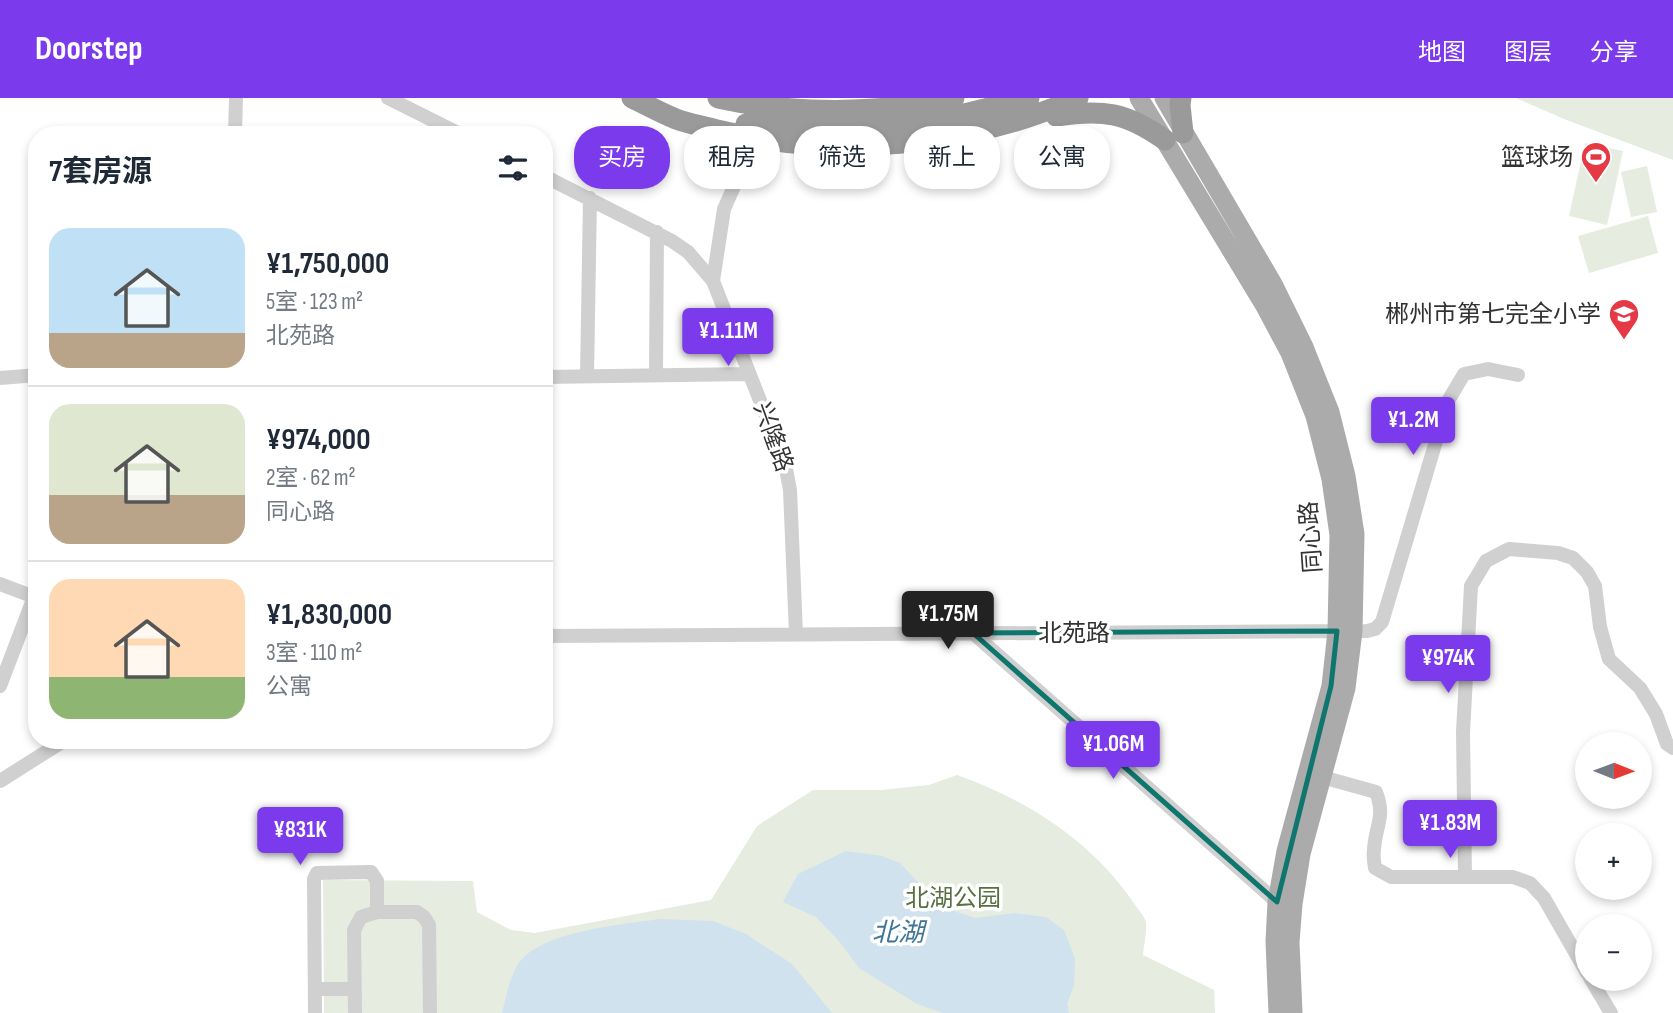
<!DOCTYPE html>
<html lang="zh">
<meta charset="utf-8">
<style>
body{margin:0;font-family:"Sofia Sans Condensed","Noto Sans SC",sans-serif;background:#f6f6f7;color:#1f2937;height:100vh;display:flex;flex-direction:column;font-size:26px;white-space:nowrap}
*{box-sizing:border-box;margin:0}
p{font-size:23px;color:#747a83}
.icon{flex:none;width:38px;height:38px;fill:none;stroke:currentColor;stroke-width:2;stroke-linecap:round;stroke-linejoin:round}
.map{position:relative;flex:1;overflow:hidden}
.details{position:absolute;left:28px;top:28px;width:525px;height:623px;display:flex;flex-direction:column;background:#fff;border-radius:28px;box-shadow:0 4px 10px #0003}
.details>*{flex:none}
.hud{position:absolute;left:574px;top:28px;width:665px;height:63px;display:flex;gap:14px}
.needle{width:46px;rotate:91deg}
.fabs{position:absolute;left:1575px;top:634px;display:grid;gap:14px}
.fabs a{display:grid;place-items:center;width:77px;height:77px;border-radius:50%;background:#fff;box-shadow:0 4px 10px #0003;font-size:35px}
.price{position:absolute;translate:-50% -60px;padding:0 16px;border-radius:7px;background:#7c3aed;color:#fff;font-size:23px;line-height:46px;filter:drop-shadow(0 2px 4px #0008)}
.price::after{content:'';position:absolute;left:50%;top:42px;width:21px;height:16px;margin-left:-10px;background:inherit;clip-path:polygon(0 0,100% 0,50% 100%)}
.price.current{background:#222;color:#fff}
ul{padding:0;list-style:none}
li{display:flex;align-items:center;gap:21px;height:175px;padding:0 21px}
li+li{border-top:2px solid #e0e1e3}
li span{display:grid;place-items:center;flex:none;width:196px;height:140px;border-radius:21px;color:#555}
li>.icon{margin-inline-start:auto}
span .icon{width:84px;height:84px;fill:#fffc;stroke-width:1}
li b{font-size:30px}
h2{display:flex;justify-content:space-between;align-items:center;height:84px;padding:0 21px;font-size:30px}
.tag{padding:0 24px;border-radius:28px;background:#fff;box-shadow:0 4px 10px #0003;font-size:24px;line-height:63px}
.tag.current{background:#7c3aed;color:#fff}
header{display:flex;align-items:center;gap:42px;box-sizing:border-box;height:98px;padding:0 35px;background:#7c3aed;color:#fff}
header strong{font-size:33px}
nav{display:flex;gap:38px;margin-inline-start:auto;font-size:24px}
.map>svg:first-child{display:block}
.green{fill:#e6ecdf}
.water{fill:#cfe2ee}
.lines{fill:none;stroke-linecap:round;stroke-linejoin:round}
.minor{stroke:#d0d0d0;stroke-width:14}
.major{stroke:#ababab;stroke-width:19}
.highway{stroke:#9a9a9a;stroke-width:21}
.marked{fill:none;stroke:#0f766e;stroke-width:5;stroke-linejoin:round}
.labels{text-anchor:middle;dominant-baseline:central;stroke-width:7;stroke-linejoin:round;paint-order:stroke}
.poi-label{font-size:24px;fill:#333;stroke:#fff;text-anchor:end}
.street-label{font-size:24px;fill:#333;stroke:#fff}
.park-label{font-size:24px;fill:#56703f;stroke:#fff}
.water-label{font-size:26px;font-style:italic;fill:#3f7597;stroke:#fff}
</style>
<header>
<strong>Doorstep</strong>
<nav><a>地图</a><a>图层</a><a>分享</a></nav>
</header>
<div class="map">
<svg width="1673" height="915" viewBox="0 0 1673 915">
<rect width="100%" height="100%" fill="#fff"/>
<!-- green -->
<path class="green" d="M1516,0h157v62l-109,-41z
M1585,45l38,8 -16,74 -38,-9z
M1647,68l10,46 -26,5 -10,-45z
M1648,118l10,37 -69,20 -11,-37z
M957,677c68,24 132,64 174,124 4,7 13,16 15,23 1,10 -2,23 -3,33l71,35 1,23h-891l-1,-133 150,1 4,31 34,18 24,3 176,-33 46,-74 56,-36h68l48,-5z"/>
<!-- water -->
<path class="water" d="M846,753l36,5 18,7 27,29 27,19 21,7 40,-5 31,4 18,13 11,29 -1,27 -7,18 2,9h-126l-26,-9 -58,-36 -21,-28 -22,-23 -33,-15 15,-28z
M659,821l54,2 33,13 46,30 40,49h-330c4,-15 7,-34 15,-47 20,-35 104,-41 142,-47z"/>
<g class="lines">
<!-- minor -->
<path class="minor" d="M388,0l74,37
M235,37l1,-37
M544,78l128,65 16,11 25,29 72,183 5,26 6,144
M713,183l11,-72 31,-70
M656,277l1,-143
M587,278l3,-178
M544,279l205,-3
M0,280l37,-3
M0,486l37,14
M973,535l304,269
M544,538l823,-5 8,-2 7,-7 66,-221 16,-27 24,-5 30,6
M0,588l34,-89
M1322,679l54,15c10,25 -1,34 -2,58 -1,5 0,12 1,18l16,9h122l17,6 14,15 43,75
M0,683l65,-41
M1465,779l-2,-145 8,-146 15,-25 23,-12 49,4 15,5 14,14 8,14 5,41 9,32 31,29 16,26 11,30 6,4
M1590,880l21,35
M315,891h39
M315,915l-1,-134 3,-6 54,-1 6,9v31
M355,915l-1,-83 7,-13 16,-5h40l7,5 5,8 1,88"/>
<!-- major -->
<path class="major" d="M1139,0l126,208 25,47 25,63 16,63 8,56 -2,96 -6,55 -45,165 -9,51 -2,39 3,72
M1164,0l109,186 31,63 26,65 16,64 9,58 -2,97 -7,57 -45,166 -8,50 -3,38 3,71"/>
<!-- highway -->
<path class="highway" d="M632,0c15,7 29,15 44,21 13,5 27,7 41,11 117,29 250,17 361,-32
M718,0c76,17 160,16 236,0
M1181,0l-1,7 3,28
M1056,18c46,-7 70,-4 109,24
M746,26l63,4 67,-1 56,-5 97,-24"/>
</g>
<!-- marked area -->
<path class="marked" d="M1337,533l-6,55 -54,216 -304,-269z"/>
<!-- icons -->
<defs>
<g id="stadium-pin" transform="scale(1.575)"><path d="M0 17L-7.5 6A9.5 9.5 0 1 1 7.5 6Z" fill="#e63946" stroke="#fff"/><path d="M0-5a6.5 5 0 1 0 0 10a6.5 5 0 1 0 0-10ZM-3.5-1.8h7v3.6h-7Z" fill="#fff"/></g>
<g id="school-pin" transform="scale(1.575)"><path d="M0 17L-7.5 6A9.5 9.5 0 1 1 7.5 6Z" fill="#e63946" stroke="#fff"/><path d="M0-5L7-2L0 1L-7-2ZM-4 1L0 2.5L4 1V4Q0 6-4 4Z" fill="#fff"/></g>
</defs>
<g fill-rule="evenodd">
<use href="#stadium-pin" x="1596" y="59"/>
<use href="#school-pin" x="1624" y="216"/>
</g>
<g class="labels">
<!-- poi labels -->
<g class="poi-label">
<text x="1573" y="59">篮球场</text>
<text x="1601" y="216">郴州市第七完全小学</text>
</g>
<!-- street labels -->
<g class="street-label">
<text transform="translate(773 339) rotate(70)">兴隆路</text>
<text transform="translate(1311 439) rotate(-94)">同心路</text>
<text x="1074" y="535">北苑路</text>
</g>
<!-- park labels -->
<g class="park-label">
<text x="953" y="800">北湖公园</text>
</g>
<!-- water labels -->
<g class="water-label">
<text x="898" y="835">北湖</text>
</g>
</g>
</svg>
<div class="fabs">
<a><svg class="needle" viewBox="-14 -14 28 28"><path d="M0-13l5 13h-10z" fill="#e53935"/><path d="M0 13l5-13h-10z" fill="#747a83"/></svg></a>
<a>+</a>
<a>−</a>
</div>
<b class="price" style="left:728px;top:270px">¥1.11M</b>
<b class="price" style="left:1413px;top:359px">¥1.2M</b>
<b class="price current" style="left:948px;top:553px">¥1.75M</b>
<b class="price" style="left:1448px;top:597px">¥974K</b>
<b class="price" style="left:1113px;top:683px">¥1.06M</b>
<b class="price" style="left:1450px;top:762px">¥1.83M</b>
<b class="price" style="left:300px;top:769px">¥831K</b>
<div class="hud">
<a class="tag current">买房</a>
<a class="tag">租房</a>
<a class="tag">筛选</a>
<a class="tag">新上</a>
<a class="tag">公寓</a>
</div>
<section class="details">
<h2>7套房源<svg class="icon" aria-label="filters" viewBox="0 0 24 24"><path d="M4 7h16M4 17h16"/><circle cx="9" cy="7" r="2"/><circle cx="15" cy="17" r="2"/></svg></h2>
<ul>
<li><span style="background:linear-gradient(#bfe0f5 75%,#b9a48a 0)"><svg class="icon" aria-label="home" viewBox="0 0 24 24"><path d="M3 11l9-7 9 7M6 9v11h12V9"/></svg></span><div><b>¥1,750,000</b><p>5室 · 123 m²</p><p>北苑路</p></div></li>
<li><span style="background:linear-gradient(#dfe7d0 65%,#b9a48a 0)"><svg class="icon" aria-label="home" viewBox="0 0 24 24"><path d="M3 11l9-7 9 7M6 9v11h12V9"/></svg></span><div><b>¥974,000</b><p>2室 · 62 m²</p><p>同心路</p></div></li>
<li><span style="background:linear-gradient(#ffd9b3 70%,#8fb573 0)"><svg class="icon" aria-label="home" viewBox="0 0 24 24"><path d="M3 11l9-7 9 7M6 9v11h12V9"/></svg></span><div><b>¥1,830,000</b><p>3室 · 110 m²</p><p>公寓</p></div></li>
</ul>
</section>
</div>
